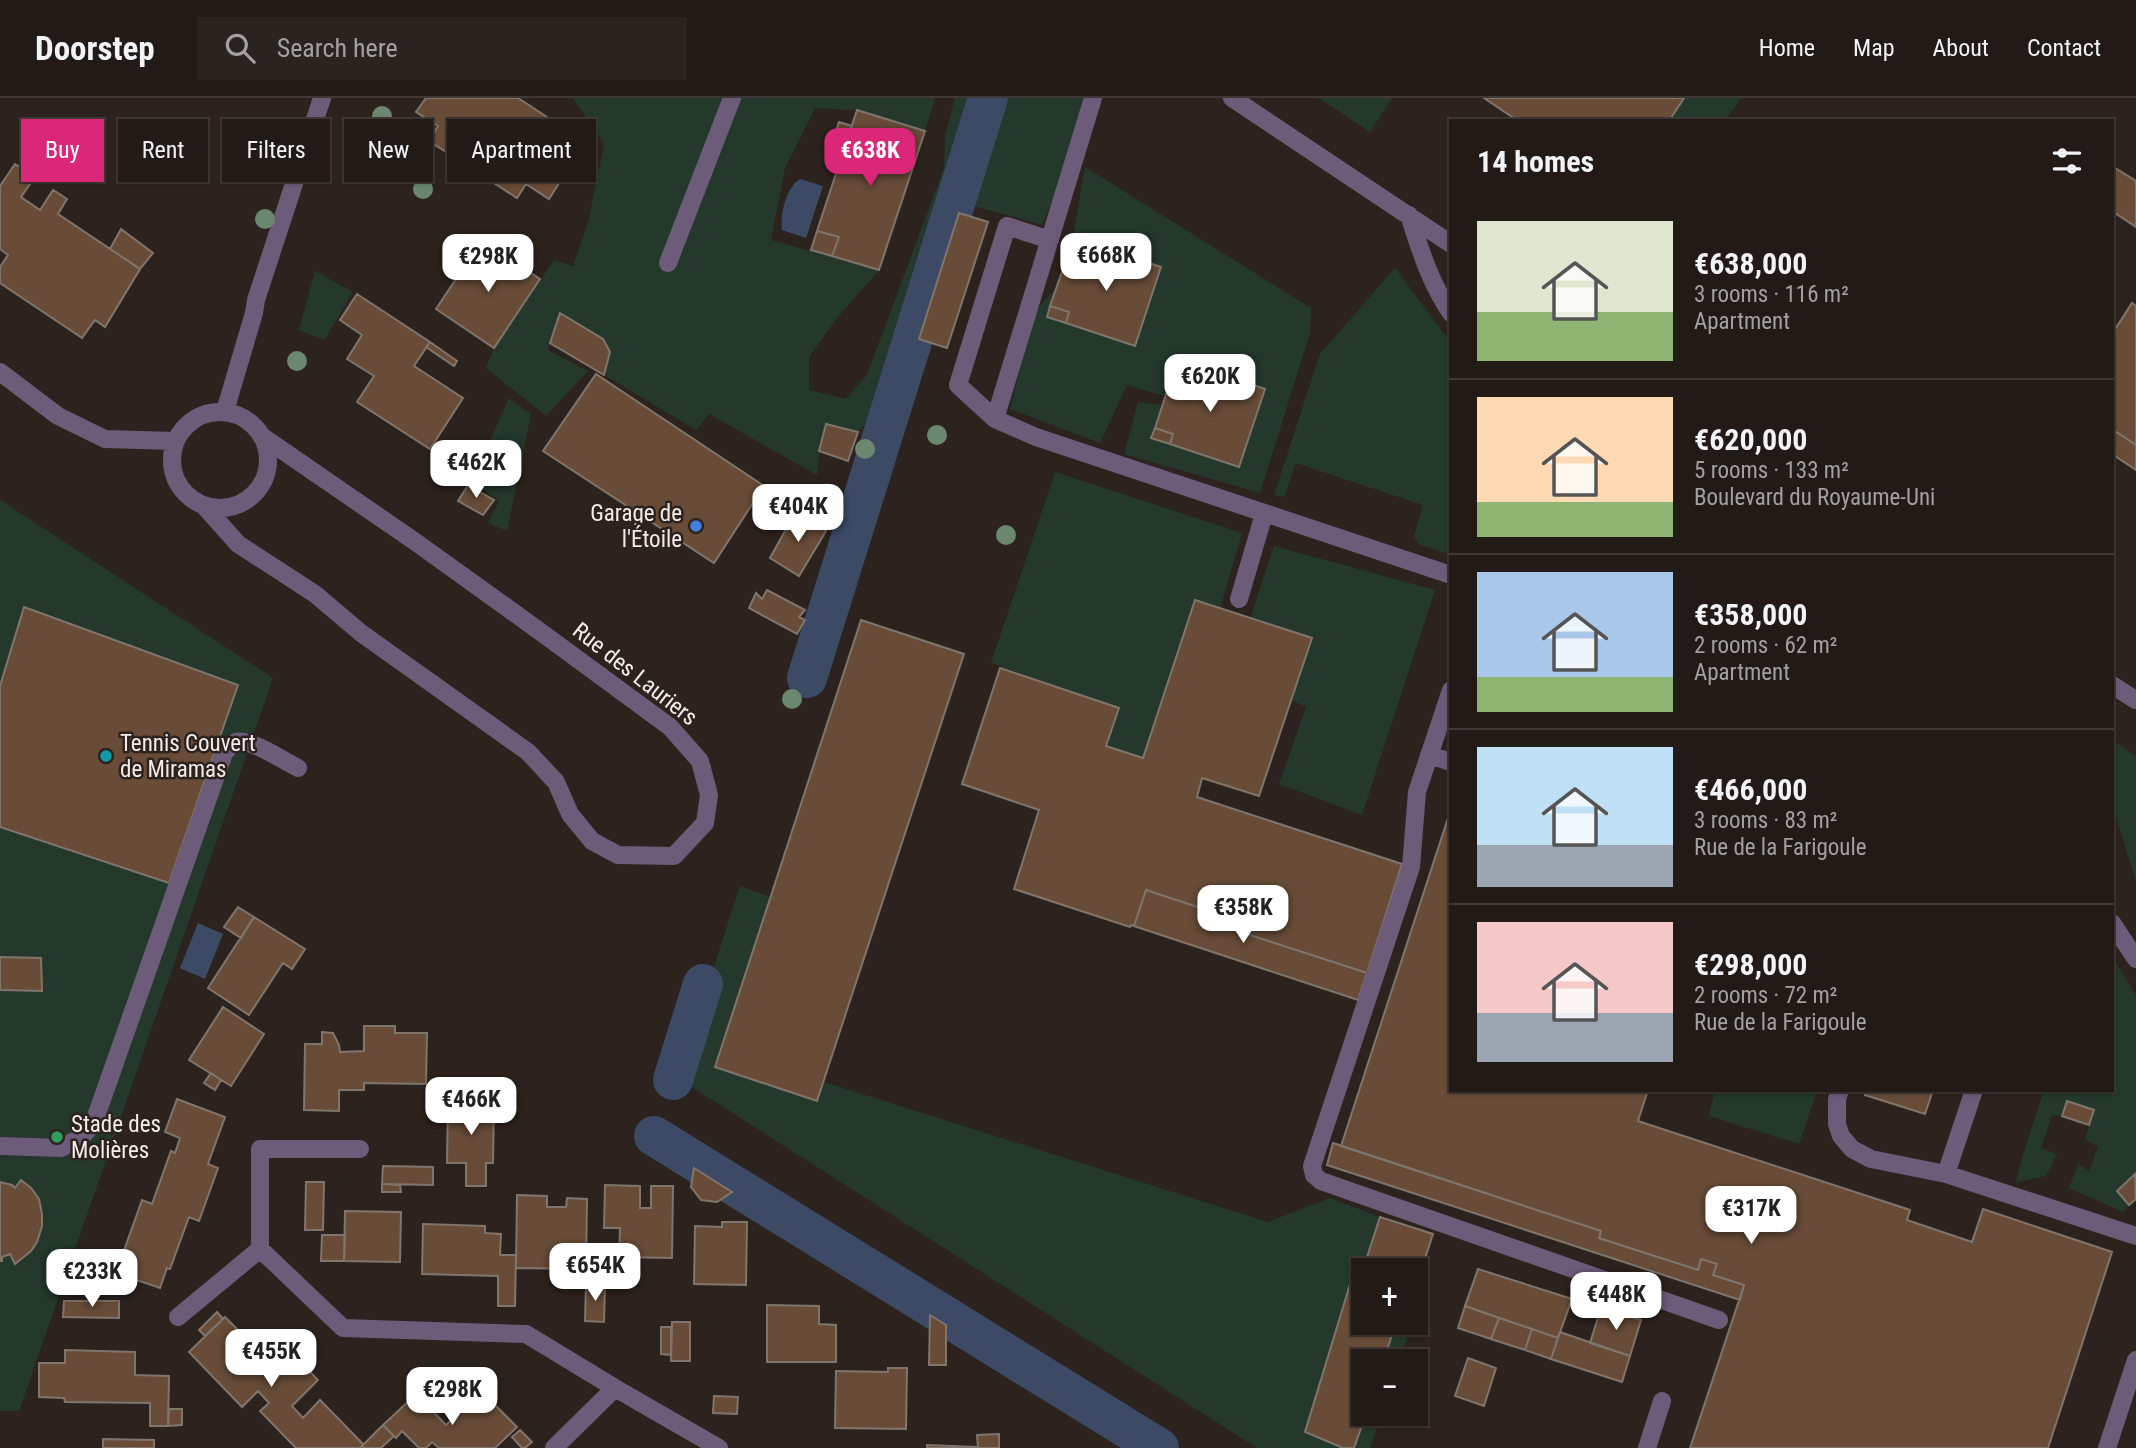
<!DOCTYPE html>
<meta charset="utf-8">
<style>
body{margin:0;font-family:"Roboto Condensed",sans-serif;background:#2a231f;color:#f1f3f6;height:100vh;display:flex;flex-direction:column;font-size:26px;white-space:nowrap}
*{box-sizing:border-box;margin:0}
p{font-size:23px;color:#a2a1a1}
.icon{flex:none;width:38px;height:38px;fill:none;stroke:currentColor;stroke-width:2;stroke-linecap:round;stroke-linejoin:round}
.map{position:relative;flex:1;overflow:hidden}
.side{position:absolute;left:1449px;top:21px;width:665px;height:973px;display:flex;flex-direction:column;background:#221a16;border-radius:0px;box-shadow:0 2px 5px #0004,0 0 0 2px #3f3835}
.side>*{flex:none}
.guide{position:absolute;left:21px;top:21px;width:665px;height:63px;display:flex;gap:14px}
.tools{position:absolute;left:1351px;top:1160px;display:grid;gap:14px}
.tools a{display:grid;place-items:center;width:77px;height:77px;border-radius:0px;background:#221a16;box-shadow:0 2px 5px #0004,0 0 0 2px #3f3835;font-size:35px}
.price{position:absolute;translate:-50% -60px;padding:0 16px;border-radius:14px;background:#fff;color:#222;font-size:23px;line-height:46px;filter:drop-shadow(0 2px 4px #0008)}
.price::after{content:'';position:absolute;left:50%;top:42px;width:21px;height:16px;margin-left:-10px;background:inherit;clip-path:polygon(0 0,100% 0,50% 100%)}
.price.active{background:#db2777;color:#fff}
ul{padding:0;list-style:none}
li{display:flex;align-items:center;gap:21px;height:175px;padding:0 28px}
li+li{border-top:2px solid #3f3835}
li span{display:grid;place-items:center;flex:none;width:196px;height:140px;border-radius:0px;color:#555}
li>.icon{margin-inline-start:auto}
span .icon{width:84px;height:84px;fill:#fffc;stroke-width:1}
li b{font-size:30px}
h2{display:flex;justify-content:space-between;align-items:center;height:84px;padding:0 28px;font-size:30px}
.tag{padding:0 24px;border-radius:0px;background:#221a16;box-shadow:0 2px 5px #0004,0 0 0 2px #3f3835;font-size:24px;line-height:63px}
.tag.active{background:#db2777;color:#fff}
header{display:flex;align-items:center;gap:42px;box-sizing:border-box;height:98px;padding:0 35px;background:#221a16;border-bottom:2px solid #3f3835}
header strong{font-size:33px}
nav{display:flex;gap:38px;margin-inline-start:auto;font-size:24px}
.search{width:490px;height:63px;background:#2a231f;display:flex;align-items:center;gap:18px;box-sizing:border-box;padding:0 24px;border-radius:0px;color:#a2a1a1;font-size:26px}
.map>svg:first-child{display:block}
.green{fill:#24382c}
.water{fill:#3c4a65}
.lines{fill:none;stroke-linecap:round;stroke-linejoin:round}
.canal{stroke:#3c4a65;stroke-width:40}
.building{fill:#684c38;stroke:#80756d;stroke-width:2}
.minor{stroke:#6d5c79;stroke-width:18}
.tree{fill:#6b8770}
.shop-dot{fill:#3f7fe0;stroke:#2d231e;stroke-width:2.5}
.culture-dot{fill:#0f9aa8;stroke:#2d231e;stroke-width:2.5}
.leisure-dot{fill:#2e9e5b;stroke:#2d231e;stroke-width:2.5}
.labels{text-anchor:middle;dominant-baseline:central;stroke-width:5;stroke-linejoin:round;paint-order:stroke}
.poi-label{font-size:23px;fill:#f3ece9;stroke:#2d231e;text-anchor:start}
.street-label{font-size:23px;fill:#f3ece9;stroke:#2d231e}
</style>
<header>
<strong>Doorstep</strong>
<div class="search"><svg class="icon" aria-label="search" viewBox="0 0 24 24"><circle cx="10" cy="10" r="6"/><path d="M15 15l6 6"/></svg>Search here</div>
<nav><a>Home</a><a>Map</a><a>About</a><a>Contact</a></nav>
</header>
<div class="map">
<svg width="2136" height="1350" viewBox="0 0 2136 1350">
<rect width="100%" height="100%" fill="#2d231e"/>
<!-- green -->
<path class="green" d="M573,0h362l-10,33 -68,-21 -42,-2 -30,60 -14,72 108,30 -42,48 -28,39v33l37,9 21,-24 77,-207 1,-32 10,-38h23l-98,309 -22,25 -39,19 -2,24 -108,-61 -13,16 -92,-55 6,-23 -7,-13 -43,-26 -12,37 40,21 -42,45 -60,-48 8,-20 60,-88 19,6 16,-47 15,-75z
M992,0h91l-16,68 -25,59 -82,-23z
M1319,0h73l-22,34z
M1684,0h57l-16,23h-56z
M1085,69l226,141 -1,25 -50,160 -136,-39 14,-52 24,3 -10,33 87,29 25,-79 -86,-28 -13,36 -38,-11 -27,58 -90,-34 24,-97 23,-25 77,59 -61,-108z
M1395,170l56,75v212l-33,-11 -4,-8 9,-31 -127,-42 -12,34 -10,-2 46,-141z
M315,173l38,21 -29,48 -25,-10z
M509,300l22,16 -24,117 -19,-8 11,-22 -27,-20z
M1055,374l187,61 -22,76 -77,149 -37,-12 12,-38 -127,-45z
M0,402l273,178 -254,733h-19z
M1274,448l161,44 -73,225 -83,-31 27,-77 -15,-7 20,-61 -61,-20z
M2112,642l24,16v125l-24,-76z
M740,788l30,11 -55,170 102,34 7,-19 444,140 62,-24 50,19 -12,40 41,13h-46v53h49l-13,38 -36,1v52h18l-11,34h-113l-579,-370z
M2112,859l24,38v180h-1l-18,16 12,14 -6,7 -54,-24 9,-24 11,7 9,-24 -13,-8 9,-29 -27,-9 -5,15 -10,-1 -11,33 16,6 -11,22 -30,6 9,-34 19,-58h68z
M1715,992h102l-18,54 -90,-28z"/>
<!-- water -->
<path class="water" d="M800,81l23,7 -17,52 -24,-8c-2,-15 4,-43 18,-51z
M198,825l25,11 -18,45 -25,-11z"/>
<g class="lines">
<!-- canal -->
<path class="canal" d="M807,580l181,-580
M673,982l30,-96
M654,1038l505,312"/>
</g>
<!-- building -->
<path class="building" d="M426,0h92l67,44 -36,57 -23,-15 -9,14 -88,-57 9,-15 -22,-14z
M1484,0h200l-15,23h-151z
M857,12l68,21 -46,139 -47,-14 7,-19 -22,-6z
M839,24l13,4 -10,30 -13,-4z
M15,66l20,13 -14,20 19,13 13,-20 14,9 -9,15 82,55 -35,58 -10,-7 -13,18 -82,-55v-16l8,-12 -8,-6v-63z
M2112,68l24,15v46l-24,-16z
M959,115l29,9 -41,126 -28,-9z
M121,131l32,24 -13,16 -30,-20z
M817,133l22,6 -7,19 -21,-6z
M1073,140l19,6 -4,11 -18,-6z
M482,142l58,39 -46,69 -58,-39z
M1092,146l69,23 -26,79 -69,-23 3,-11 -19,-6 20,-57 18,6z
M357,196l73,48 -16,24 49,32 -33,51 -73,-47 17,-26 -27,-17 15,-24 -22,-15z
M2132,205l4,3v139l-24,-16v-95z
M1050,208l19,6 -3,11 -19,-6z
M560,215l43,26 7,13 -6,23 -54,-32z
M430,244l27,19 -3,5 -28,-19z
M1178,262l18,6 -4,10 -18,-6z
M1196,268l69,23 -26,78 -69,-23 3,-10 -18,-6 19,-58 18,6z
M596,276l168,112 -50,77 -171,-112z
M826,326l32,8 -10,29 -29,-10z
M1155,330l18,6 -3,10 -19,-6z
M2112,331l24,16v25l-24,-16z
M468,387l26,15 -11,15 -25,-14z
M795,415l31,18 -27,45 -29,-18z
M767,492l38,20 -6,7 6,3 -8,14 -48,-26 7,-15 6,6z
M1195,502l117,38 -53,158 -57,-18 -5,19 205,67 -35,109 -151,-49 3,-10 -73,-24 -12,36 -3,-1 -1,2 -116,-38 25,-79 -77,-26 38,-116 119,40 -13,38 37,12z
M24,509l214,78 -69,198 -169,-56v-141z
M861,522l103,34 -147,447 -102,-34z
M1448,720h3v272h197l-10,31 272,89 -3,10 65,22 11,-33 129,43 -64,196h-358l54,-163 -31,-10 4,-11 -16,-5 -3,11 -99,-32 2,-7 -260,-85z
M1146,792l73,24 -3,10 151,49 -9,27 -224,-74z
M238,809l16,10 -13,21 -17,-11z
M254,819l51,32 -13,20 -9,-6 -34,52 -41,-27z
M0,859l41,1 1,33 -42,-1z
M223,909l41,27 -33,52 -42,-26z
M364,928h31v7h32l-1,51 -62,-1v7h-25v21l-35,-1 1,-66h17v-12l11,1 6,12 1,7 24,-1z
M211,975l10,7 -6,10 -11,-7z
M1867,992h66l-8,24 -60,-19z
M177,1001l48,18 -17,47 10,4 -19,53 -10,-4 -19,52 -3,-1 -7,20 -44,-15 26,-73 10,4 19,-53 4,2 5,-15 -15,-6z
M448,1001l46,1 -1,63h-7v23h-20v-23h-19z
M2067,1003l27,9 -5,15 -27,-9z
M1333,1045l268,88 -2,7 99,32 3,-11 16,5 -4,11 31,10 -4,15 -413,-135z
M383,1068l50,1v18l-51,-1z
M694,1070l38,24 -15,10 -16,-2 -10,-13z
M2135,1076l1,25 -7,6 -12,-14z
M21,1082l10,8 8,11 3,15v12l-5,16 -6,9 -16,13 -5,-10 -8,3v4h-2v-79l12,3 3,3z
M306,1084h18l-1,48h-18z
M382,1086l18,1 1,7h-19z
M605,1087l35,1v22h11v-22h22l-1,72 -53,-1 1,-29h-16z
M517,1097l30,1v11h19l1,-9 20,1 -1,70 -70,-1z
M345,1113l56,1 -1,50 -56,-1z
M1380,1119l53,17 -13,40 -4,-1v-3h-7l-42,-13z
M722,1124h25l-1,63 -52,-1 1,-58 27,1z
M423,1126l62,2v7l16,1 -1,21h16l-1,51h-17v-30l-76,-2z
M322,1137h23l-1,26h-23z
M1355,1170l8,4v51h33l-13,39h-20v52h3l-12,34h-11l-38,-16z
M1478,1171l94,30 -14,39 -93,-32z
M586,1187h19l-1,37 -19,-1z
M64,1203h55v17l-56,-1z
M767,1207l52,1v18l17,1v37h-69z
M1465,1208l34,12 -8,21 -33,-11z
M1601,1210l40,12 -11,36 -40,-13z
M217,1214l6,7 -18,17 -6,-6z
M930,1217l16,10v40h-17z
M225,1219l40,40 -8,7 13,13 24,-22 24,25 -26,26 11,12 17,-18 43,44 -1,2 -2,2h-64l-36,-37 9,-8 -11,-12 -16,16 -53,-55z
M1499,1220l33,11 -7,21 -34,-11z
M672,1224h18v39h-19z
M661,1229h10v28l-10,-1z
M1532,1231l26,9 -7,21 -26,-9z
M1560,1234l70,24 -8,26 -71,-23z
M65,1252l70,2v23l34,1 -1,50h-18v-23l-85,-1 -1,-4 -25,-1v-34h26z
M1468,1260l28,10 -12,38 -29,-10z
M888,1270h19l-1,61 -71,-1 1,-57 52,1z
M714,1298l24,1 -1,17 -24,-1z
M411,1301l11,11 5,-5 19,20 25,-24 8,8 10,-10 28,28 -22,21h-56l-7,-6 -6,6h-7l-17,-17 -6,7 -13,-13z
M169,1311h13v16l-14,1z
M383,1327l11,11 -13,12h-17l-2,-2z
M520,1332l12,12 -7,6h-3l-10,-11z
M999,1336v14h-72v-3l51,2 -1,-12z
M103,1341l51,1v8h-51z"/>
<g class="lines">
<!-- minor -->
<path class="minor" d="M1232,0l219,146
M1409,117c11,34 21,68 42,98
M1050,142l-43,-14 -49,159 37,34 41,18 415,138
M668,165l64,-165
M0,274l58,44 47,23 70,2
M225,313l29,-98 2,-13 66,-202
M172 362a48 48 0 1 1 96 0a48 48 0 1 1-96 0Z
M995,321l98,-321
M205,409l33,37 77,50 46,39 167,119 28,30 14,32 22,27 26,14 56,1 31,-33 4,-28 -9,-34 -30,-34 -132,-97 -121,-87 -154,-106
M1239,501l25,-85
M2112,587l24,15
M1451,592l-34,102 -6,75 -99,299 2,9 7,6 398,139
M1429,657l22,7
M2112,825l24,36
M1840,992l-3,9v25l4,12 11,13 19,10 75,15 190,62
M0,1048l61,2 19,-10 13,-13 131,-372c4,-4 7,-9 12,-11 14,-4 48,19 62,26
M360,1051h-100v100l83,79 183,6 89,54
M1946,1076l28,-84
M178,1219l82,-68
M554,1350l61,-60 104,60
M1647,1350l15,-47
M2107,1350l29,-88"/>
</g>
<!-- trees -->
<g class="tree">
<circle cx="382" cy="18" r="10"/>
<circle cx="423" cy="91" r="10"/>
<circle cx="265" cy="121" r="10"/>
<circle cx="297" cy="263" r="10"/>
<circle cx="937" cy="337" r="10"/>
<circle cx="865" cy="351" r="10"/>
<circle cx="1006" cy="437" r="10"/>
<circle cx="792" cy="601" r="10"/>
</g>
<!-- markers -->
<circle class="shop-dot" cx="696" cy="428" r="7"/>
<circle class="culture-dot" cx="106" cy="658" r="7"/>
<circle class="leisure-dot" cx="57" cy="1039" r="7"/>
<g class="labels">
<!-- poi labels -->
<g class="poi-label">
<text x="682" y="415" text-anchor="end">Garage de<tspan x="682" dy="26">l'Étoile</tspan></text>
<text x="120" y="645">Tennis Couvert<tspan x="120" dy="26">de Miramas</tspan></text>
<text x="71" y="1026">Stade des<tspan x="71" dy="26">Molières</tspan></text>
</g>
<!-- street labels -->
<g class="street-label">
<text transform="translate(635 576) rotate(38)">Rue des Lauriers</text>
</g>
</g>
</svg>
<div class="tools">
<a>+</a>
<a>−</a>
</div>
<b class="price active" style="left:870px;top:90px">€638K</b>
<b class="price" style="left:1106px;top:195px">€668K</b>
<b class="price" style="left:488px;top:196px">€298K</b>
<b class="price" style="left:1210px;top:316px">€620K</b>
<b class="price" style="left:476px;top:402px">€462K</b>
<b class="price" style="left:798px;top:446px">€404K</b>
<b class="price" style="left:1243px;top:847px">€358K</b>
<b class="price" style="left:471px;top:1039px">€466K</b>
<b class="price" style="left:1751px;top:1148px">€317K</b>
<b class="price" style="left:595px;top:1205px">€654K</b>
<b class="price" style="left:92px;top:1211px">€233K</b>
<b class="price" style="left:1616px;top:1234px">€448K</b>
<b class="price" style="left:271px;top:1291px">€455K</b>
<b class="price" style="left:452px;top:1329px">€298K</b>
<div class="guide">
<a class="tag active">Buy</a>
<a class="tag">Rent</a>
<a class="tag">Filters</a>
<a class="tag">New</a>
<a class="tag">Apartment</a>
</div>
<section class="side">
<h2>14 homes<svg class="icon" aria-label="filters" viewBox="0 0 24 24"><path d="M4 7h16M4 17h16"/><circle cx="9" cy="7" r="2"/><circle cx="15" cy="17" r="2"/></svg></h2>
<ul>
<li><span style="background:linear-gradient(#dfe7d0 65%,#8fb573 0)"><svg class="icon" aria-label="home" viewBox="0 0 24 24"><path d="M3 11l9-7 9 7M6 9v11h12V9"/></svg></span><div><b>€638,000</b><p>3 rooms · 116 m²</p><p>Apartment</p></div></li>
<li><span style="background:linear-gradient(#ffd9b3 75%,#8fb573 0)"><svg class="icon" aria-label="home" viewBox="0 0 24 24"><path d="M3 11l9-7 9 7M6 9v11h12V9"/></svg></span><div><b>€620,000</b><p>5 rooms · 133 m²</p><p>Boulevard du Royaume-Uni</p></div></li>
<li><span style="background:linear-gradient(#a9c7e8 75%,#8fb573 0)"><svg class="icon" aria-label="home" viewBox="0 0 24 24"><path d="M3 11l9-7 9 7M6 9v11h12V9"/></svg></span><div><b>€358,000</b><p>2 rooms · 62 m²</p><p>Apartment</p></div></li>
<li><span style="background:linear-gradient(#bfe0f5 70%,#9aa5b1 0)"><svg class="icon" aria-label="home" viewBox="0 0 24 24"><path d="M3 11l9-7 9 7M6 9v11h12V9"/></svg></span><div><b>€466,000</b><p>3 rooms · 83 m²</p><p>Rue de la Farigoule</p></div></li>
<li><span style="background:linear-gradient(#f6c9c9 65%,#9aa5b1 0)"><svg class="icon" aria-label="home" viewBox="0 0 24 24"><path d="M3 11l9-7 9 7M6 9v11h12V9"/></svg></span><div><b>€298,000</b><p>2 rooms · 72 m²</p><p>Rue de la Farigoule</p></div></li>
</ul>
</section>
</div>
